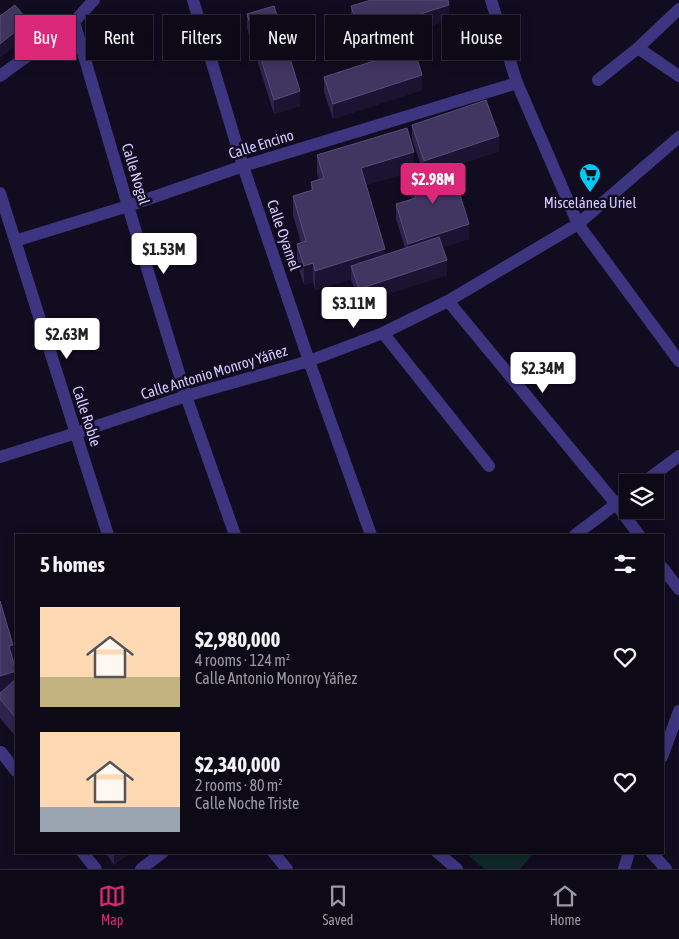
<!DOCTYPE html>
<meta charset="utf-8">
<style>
body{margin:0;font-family:"Asap Condensed",sans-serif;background:#161220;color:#f1f3f6;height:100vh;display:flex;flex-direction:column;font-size:19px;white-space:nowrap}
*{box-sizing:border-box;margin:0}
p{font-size:16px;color:#9a9aa1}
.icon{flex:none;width:28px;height:28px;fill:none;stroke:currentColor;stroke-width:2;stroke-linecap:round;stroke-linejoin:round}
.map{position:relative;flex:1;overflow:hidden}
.drawer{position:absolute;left:15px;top:534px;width:649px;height:320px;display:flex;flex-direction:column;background:#0d0917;border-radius:0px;box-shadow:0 2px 12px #0003,0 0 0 1px #2d2a36}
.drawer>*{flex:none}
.top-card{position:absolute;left:15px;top:15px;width:650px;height:45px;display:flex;gap:10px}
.buttons{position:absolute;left:619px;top:474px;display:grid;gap:10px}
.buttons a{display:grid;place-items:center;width:45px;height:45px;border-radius:0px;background:#0d0917;box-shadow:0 2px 12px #0003,0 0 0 1px #2d2a36;font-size:25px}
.price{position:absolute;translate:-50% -42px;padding:0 11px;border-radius:5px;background:#fff;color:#222;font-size:16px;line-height:32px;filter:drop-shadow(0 1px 2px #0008)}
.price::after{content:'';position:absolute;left:50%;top:30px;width:15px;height:11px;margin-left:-8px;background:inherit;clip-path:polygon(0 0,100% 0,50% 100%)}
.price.selected{background:#db2777;color:#fff}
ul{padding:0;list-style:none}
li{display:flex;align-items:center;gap:15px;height:125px;padding:0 25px}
li span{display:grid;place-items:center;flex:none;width:140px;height:100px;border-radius:0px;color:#555}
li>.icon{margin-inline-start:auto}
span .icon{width:60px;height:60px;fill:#fffc;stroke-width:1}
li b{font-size:21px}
h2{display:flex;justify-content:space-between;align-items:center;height:60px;padding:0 25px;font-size:21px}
.tag{padding:0 18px;border-radius:0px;background:#0d0917;box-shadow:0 2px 12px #0003,0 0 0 1px #2d2a36;font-size:18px;line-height:45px}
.tag.selected{background:#db2777;color:#fff}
.dock{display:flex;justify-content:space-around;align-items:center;height:70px;border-top:1px solid #2d2a36;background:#0d0917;font-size:14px;color:#9a9aa1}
.dock a{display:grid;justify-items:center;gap:2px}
.dock .selected{color:#db2777}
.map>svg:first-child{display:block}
.green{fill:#0f2829}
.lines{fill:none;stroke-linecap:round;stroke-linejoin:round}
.minor{stroke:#3e3580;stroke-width:12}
.tertiary{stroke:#3e3580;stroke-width:12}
.wall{fill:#2f244e}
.shaded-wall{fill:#1c1333}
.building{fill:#413561;stroke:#584d7a}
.labels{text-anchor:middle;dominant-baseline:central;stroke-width:5;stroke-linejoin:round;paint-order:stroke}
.street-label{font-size:15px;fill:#d4caff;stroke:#110c1f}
.poi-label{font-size:15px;fill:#d4caff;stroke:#110c1f}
</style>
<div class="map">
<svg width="679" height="869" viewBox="0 0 679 869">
<rect width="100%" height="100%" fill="#110c1f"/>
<!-- green -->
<path class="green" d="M466,853l68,-1v1l-14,16h-36z"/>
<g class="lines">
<!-- minor -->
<path class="minor" d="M193,0l50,166 66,195 62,174
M491,0l26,83 61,141 101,137
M74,22l54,184 58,190 49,139
M638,48l41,28
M0,76l74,-54 20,-22
M598,80l40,-32 41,-39
M0,193l108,342
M15,241l113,-35 115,-40 274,-83
M448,301l168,203 23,31
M383,333l106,133
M0,457l76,-24 110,-37 123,-35 74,-28 65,-32 130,-77 101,-87
M662,567l17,22
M1,752l15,19
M662,757l17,-46
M82,852l14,17
M273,852l14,17
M437,852l20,17
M651,852l15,17
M624,869l5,-17"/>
<!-- tertiary -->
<path class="tertiary" d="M644,482l35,-26
M575,535l53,-40
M141,869l22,-17"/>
</g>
<!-- wall -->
<path class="wall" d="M351,6l98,14 -89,28 -9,-27z
M247,14l53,92 -26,8 -27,-86z
M324,77l98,13 -89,29 -9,-27z
M412,125l87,26 -48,16 18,72 -26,8 4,28 -88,28 -8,-24 -36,11 -2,-8 -9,3 -7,-22v-19l4,-1 -8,-28v-19l18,-6v-8l8,-3 -2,-5v-19l97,16 -48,14 19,70 20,-7 -9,-29v-15l16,-5 -3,-9v-14l14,-5 -11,-32z
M0,601l13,60 3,10v66l-16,-19z
M105,852h26l-17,13z"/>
<!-- shaded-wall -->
<path class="shaded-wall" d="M449,5v15l-89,28v-15z
M28,21v15l-28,22v-14z
M422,75v15l-89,29v-15z
M300,91v15l-26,8v-14z
M499,136v15l-75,25v-15z
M414,152v19l-53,16v-19z
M469,224v15l-61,20v-15z
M385,249v19l-34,-2v13l-36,11v-19z
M447,260v15l-88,28v-14z
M313,263v19l-9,3v-19z
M13,645v19l-4,-18z
M16,671v19l-16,5v-19z
M114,852h17l-17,13z"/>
<!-- building -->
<path class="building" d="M371,0h77l1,5 -89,28 -9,-27z
M15,5l13,16 -28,23v-28z
M274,6l26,85 -26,9 -27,-86z
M414,48l8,27 -89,29 -9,-27z
M486,100l13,36 -75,25 -12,-36z
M407,128l7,24 -53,16 24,81 -70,22 -2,-8 -9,3 -7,-22 9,-3 -13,-45 20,-6 -2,-8 13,-4 -7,-23z
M450,163l19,61 -61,20 -12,-40 20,-6 -7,-22z
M439,237l8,23 -88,29 -8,-23z
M0,601l13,44 -4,1 7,25 -16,5z
M16,679v39l-16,-19v-6z"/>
<!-- icons -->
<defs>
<g id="supermarket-pin" transform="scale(1.125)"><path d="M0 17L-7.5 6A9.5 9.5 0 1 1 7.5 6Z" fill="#00c9f5" stroke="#110c1f"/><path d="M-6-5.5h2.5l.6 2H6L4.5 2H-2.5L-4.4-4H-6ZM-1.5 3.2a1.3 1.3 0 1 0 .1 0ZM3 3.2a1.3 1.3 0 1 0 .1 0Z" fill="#111"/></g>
</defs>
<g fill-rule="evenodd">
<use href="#supermarket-pin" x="590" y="174"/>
</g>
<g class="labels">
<!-- street labels -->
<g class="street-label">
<text transform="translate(261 144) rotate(-17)">Calle Encino</text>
<text transform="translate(136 174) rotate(73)">Calle Nogal</text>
<text transform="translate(284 235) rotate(71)">Calle Oyamel</text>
<text transform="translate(214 372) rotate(-17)">Calle Antonio Monroy Yáñez</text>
<text transform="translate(87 416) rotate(72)">Calle Roble</text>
</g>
<!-- poi labels -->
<g class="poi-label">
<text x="590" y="202">Miscelánea Uriel</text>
</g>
</g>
</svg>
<div class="buttons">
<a><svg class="icon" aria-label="layers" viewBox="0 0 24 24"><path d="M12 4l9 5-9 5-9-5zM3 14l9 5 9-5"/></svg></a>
</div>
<b class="price selected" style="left:433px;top:205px">$2.98M</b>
<b class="price" style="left:164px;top:275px">$1.53M</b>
<b class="price" style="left:354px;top:329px">$3.11M</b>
<b class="price" style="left:67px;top:360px">$2.63M</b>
<b class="price" style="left:543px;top:394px">$2.34M</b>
<div class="top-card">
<a class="tag selected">Buy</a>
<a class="tag">Rent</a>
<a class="tag">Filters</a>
<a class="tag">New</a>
<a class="tag">Apartment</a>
<a class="tag">House</a>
</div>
<section class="drawer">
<h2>5 homes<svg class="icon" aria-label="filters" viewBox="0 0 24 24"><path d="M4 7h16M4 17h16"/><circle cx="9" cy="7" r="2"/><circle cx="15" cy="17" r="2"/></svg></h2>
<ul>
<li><span style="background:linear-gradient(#ffd9b3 70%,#c2b280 0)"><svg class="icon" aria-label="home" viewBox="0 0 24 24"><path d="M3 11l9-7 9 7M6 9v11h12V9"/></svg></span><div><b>$2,980,000</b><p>4 rooms · 124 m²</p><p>Calle Antonio Monroy Yáñez</p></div><svg class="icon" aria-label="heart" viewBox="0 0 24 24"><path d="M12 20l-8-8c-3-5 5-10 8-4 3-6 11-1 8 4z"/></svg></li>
<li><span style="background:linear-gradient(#ffd9b3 75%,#9aa5b1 0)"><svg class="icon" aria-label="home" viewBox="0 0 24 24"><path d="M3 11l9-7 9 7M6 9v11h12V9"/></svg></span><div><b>$2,340,000</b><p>2 rooms · 80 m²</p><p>Calle Noche Triste</p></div><svg class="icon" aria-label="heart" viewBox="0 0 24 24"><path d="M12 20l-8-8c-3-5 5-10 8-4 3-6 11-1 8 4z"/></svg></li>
</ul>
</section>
</div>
<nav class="dock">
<a class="selected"><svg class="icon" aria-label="map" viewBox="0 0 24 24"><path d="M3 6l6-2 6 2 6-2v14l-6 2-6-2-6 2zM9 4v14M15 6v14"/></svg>Map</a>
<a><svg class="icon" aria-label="saved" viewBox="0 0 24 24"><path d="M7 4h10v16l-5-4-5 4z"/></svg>Saved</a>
<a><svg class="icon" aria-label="home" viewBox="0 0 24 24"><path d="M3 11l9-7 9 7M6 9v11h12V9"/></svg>Home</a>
</nav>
